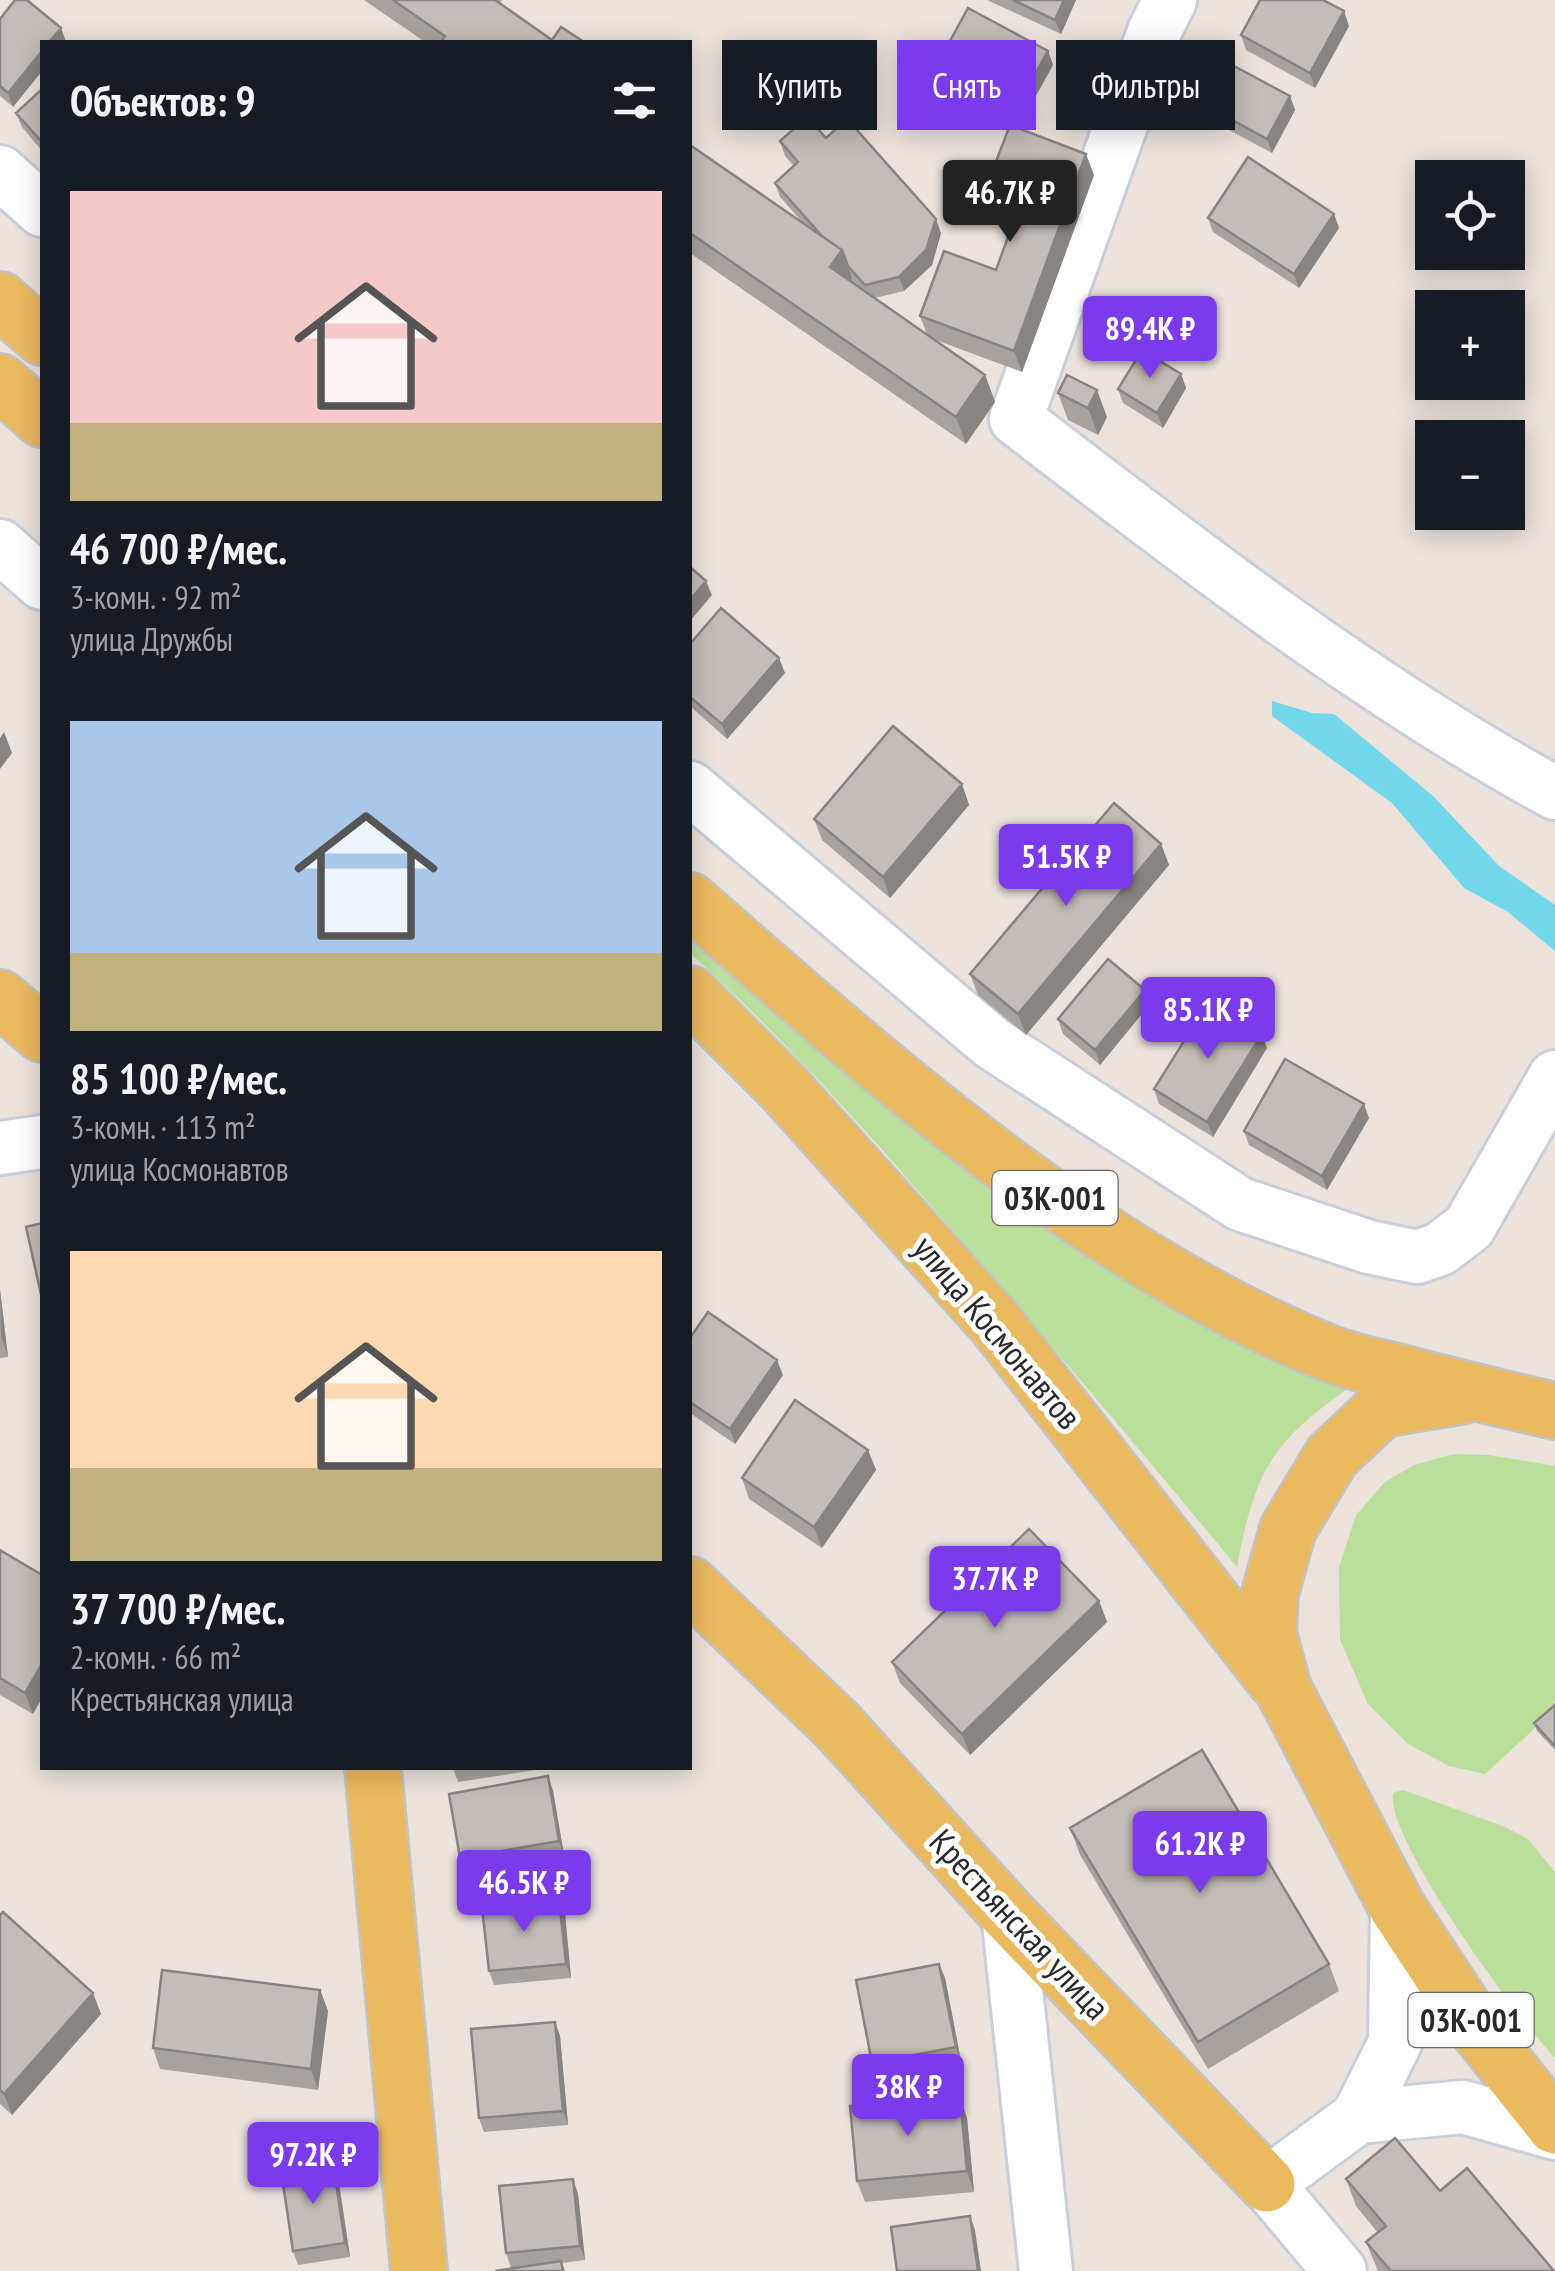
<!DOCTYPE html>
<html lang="ru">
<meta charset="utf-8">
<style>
body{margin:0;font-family:"PT Sans Narrow",sans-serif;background:#20242c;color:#f1f3f6;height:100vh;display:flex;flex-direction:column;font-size:38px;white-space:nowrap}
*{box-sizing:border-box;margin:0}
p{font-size:32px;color:#9ea1a6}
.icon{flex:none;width:55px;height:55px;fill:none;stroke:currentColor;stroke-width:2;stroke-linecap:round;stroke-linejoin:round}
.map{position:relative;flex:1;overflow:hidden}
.details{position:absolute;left:40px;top:40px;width:652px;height:1730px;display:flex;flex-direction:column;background:#171b24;border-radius:0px;box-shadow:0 5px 25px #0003}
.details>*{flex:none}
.guide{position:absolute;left:722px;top:40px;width:682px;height:90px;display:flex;gap:20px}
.tools{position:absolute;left:1415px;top:160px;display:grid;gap:20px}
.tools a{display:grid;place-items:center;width:110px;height:110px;border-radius:0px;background:#171b24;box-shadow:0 5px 25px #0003;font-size:50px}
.price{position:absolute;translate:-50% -85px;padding:0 22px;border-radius:10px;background:#7c3aed;color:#fff;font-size:32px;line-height:65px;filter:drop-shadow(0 2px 5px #0008)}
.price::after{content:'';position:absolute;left:50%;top:60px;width:30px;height:22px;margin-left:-15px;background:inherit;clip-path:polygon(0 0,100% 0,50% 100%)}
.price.current{background:#222;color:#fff}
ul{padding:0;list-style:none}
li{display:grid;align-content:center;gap:20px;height:530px;padding:0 30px}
li span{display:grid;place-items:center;height:310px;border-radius:0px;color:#555}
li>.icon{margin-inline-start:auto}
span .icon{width:180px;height:180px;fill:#fffc;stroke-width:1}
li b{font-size:42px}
h2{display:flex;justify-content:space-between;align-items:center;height:120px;padding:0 30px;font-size:42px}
.tag{padding:0 35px;border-radius:0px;background:#171b24;box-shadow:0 5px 25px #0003;font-size:35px;line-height:90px}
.tag.current{background:#7c3aed;color:#fff}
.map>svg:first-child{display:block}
.green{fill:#b9df9a}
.water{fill:#72d7e9}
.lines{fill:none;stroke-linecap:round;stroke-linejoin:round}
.minor-casing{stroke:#c9cfda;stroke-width:58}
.major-casing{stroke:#c3c3c3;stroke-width:60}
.minor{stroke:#fff;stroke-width:52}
.major{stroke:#eaba61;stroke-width:55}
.wall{fill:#a8a29e}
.shaded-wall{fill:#888481}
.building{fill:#c3bcb8;stroke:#888481;stroke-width:2.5}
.labels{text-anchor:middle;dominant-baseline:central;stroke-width:10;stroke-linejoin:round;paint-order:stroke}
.shield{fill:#fff;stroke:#696969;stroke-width:2.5}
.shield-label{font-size:32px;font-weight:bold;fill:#292929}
.street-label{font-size:35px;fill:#292929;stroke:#fff}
</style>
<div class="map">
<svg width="1555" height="2271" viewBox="0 0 1555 2271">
<rect width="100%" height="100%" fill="#ebe2db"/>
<!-- green -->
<path class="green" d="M690,933l312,267 161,105 130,58 60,22c-81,56 -98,85 -116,182 -84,-102 -170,-203 -256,-303 -92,-108 -185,-215 -291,-311z
M1454,1454l35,1 66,11v244l-70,64 -36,-8 -41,-22 -40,-40 -28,-64 -1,-73 17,-52 29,-33 29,-17z
M1403,1790l102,37 23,12 27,33v186c-36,-38 -170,-219 -162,-265z"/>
<!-- water -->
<path class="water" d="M1272,701l40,12 22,1 99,82 66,70 56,39v46l-47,-39 -44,-24 -72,-85 -120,-87z"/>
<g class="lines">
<!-- minor casing -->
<g class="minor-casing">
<path id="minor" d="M1170,0l-16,32 -138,387c173,133 347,269 539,374
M0,172l42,38
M0,546l42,37
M690,788l302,255 248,161 129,43 48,10 23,-8 29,-22 86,-150
M0,1148l42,-6
M1008,1914l38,357
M1358,2117l105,-10 92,26
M1340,2271l-73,-87 91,-67 37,-74 2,-136"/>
</g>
<!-- major casing -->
<g class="major-casing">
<path id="major" d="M0,300l42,37
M0,382l42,37
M690,901c189,166 403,358 638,452 23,9 49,14 73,20 51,14 102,26 154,38
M690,994l94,94 212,236 279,356
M0,998l42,36
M1461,1396l-79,13 -50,47 -44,73 -18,64 -2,40 15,56 114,218 81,123 77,96
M690,1585l147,140 171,189 259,270
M373,1768l46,503"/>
</g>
<!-- minor -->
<use href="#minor" class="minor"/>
<!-- major -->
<use href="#major" class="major"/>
</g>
<!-- wall -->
<path class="wall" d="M364,0h138l-2,4 52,36 32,2h-159z
M987,0h89l-15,34z
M0,19l61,9 5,14h-24v29l-29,36 -13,-11z
M1349,26l-34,62 -69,-38 -5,-15z
M1048,51l5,14 -25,45 -79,-44 -5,-14z
M42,89v62l-20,-24 -6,-14z
M1290,96l5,14 -23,43 -58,-31 -5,-15z
M826,138l115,95 -9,32 -28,26 -29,7 52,36 -7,-18 76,-46 23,-64 -21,-8 -8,-21 104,-2 -72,197 -89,-33 52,36 10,27 -29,42 -276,-191v-108l113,78 -23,-26 -5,-14 19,-17 -9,-10 -5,-15z
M1208,218l131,10 -40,60 -86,-56z
M1181,374l5,14 -23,40 -40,-25 -5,-14z
M1058,393l49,24 -9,18 -30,-15z
M690,644l95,29 -58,66 -37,-33z
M962,784l7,21 -79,93 -68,-58 -8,-21z
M1161,844l8,21 -143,170 -48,-40 -8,-21z
M1145,990l5,14 -50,61 -37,-31 -5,-15z
M1267,1048l-54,89 -54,-33 -5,-15z
M1369,1118l-42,72 -78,-45 -5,-14z
M0,1290l8,67 -8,1z
M690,1338l93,37 -48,69 -45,-31z
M868,1450l8,20 -54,78 -73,-49 -7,-21z
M0,1550l33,164 -33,-19z
M1099,1601l8,21 -137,133 -70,-72 -8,-21z
M1555,1705v45l-18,-19 -3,-8z
M453,1768h95l-90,14z
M548,1776l5,15 11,64 -99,18 -5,-15z
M1070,1828l259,136 10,27 -131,78 -128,-214z
M565,1914l6,64 -77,7 -5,-14z
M0,1915l101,99 -89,101 -12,-11z
M945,1978l16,83 -83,16 -6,-14z
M320,1990l8,21 -10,79 -158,-21 -7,-21z
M555,2022l5,14 8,89 -84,7 -5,-14z
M967,2118l7,74 -109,10 -8,-21z
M333,2163l5,14 12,80 -52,8 -5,-14z
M573,2179l5,15 7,66 -23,3 3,8h-70l31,-5 -15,2 -5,-15z
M1346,2179l94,12 114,80h-176l-12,-29 12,-9 -22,-27z"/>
<!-- shaded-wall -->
<path class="shaded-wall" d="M1064,0h12l-15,34 -6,-14z
M1344,11l5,15 -34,62 -5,-15z
M61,28l5,14h-17z
M42,51v20l-29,36 -5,-14z
M1048,51l5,14 -25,45 -5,-15z
M1290,96l5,14 -23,43 -5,-14z
M1086,154l8,21 -72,197 -8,-21z
M1334,214l5,14 -40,60 -5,-14z
M936,219l5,14 -9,32 -28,26 -5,-14z
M842,250l10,28 -12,16 -10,-27z
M1181,374l5,14 -23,40 -6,-15z
M985,375l10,27 -29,42 -10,-27z
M1097,390l10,27 -9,18 -10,-27z
M706,581l6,14 -22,26v-21z
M779,658l6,15 -58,66 -5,-15z
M4,732l8,21 -12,16v-31z
M962,784l7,21 -79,93 -7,-21z
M1161,844l8,21 -143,170 -8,-21z
M1145,990l5,14 -50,61 -5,-15z
M1262,1034l5,14 -54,89 -6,-15z
M1364,1104l5,14 -42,72 -5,-14z
M0,1290l8,67 -7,-21z
M777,1360l6,15 -48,69 -5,-15z
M868,1450l8,20 -54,78 -8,-21z
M1099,1601l8,21 -137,133 -8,-21z
M42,1664v34l-9,16 -8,-21z
M548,1776l5,15 11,64 -5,-14z
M559,1899l6,15 6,64 -5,-14z
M939,1964l6,14 16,83 -5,-14z
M320,1990l8,21 -10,79 -7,-21z
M93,1993l8,21 -89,101 -8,-21z
M555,2022l5,14 8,89 -5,-14z
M960,2097l7,21 7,74 -7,-21z
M333,2163l5,14 12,80 -5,-14z
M573,2179l5,15 7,66 -5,-14z
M970,2216l5,14 6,41h-3z"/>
<!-- building -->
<path class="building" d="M15,0h12l34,28 -12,14h-7v9l-34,42 -8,-7v-67z
M393,0h102l57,40 9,-13 23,15h-143l4,-6z
M1013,0h51l-9,20z
M1260,0h63l21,11 -34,62 -69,-38z
M968,8l80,43 -25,44 -79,-43z
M1232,65l58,31 -23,43 -58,-32z
M42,89v53l-26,-29z
M807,117l19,21 21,-19 89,100 -10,31 -27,27 -34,8 -17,-19 -6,-16 -20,-14 -47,-53 23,-21 -18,-21z
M1010,125l76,29 -72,197 -94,-35 24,-65 52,19 29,-80 -35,-13z
M690,145l152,105 -12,17 155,108 -29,42 -266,-184z
M1248,157l86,57 -40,60 -86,-56z
M1142,350l39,24 -24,39 -39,-24z
M1067,375l30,15 -9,18 -30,-15z
M690,567l16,14 -16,19z
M721,608l58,50 -57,66 -32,-27v-53z
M893,726l69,58 -79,93 -69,-58z
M1114,803l47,41 -143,170 -48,-40z
M1108,959l37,31 -50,60 -37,-31z
M1209,1001l53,33 -55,88 -53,-33z
M1285,1059l79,45 -42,72 -78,-45z
M42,1223v76l-16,-72z
M708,1312l69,48 -47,69 -40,-27v-64z
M795,1400l73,50 -54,77 -72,-49z
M1029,1529l70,72 -137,133 -70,-72z
M0,1550l42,25v89l-17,29 -25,-15z
M1555,1705v41l-21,-23z
M1202,1750l127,214 -131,78 -128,-214z
M548,1776l11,65 -99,17 -11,-64z
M559,1899l7,65 -77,7 -7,-64z
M3,1912l90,81 -89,101 -4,-4v-175z
M939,1964l17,83 -84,16 -16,-83z
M162,1970l158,20 -9,79 -158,-21z
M555,2022l8,89 -84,7 -8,-89z
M960,2097l7,74 -110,10 -7,-75z
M1395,2138l45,53 27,-23 87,103h-163l-25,-29 20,-16 -40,-47z
M333,2163l12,80 -52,8 -12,-81z
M573,2179l7,67 -74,7 -7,-67z
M970,2216l8,55h-81l-6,-44z
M561,2261l2,10h-68z"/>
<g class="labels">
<!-- shield labels -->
<g class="shield">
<rect x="992.5" y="1171" width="125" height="54" rx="8"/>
<rect x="1408.5" y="1993" width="125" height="54" rx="8"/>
</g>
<g class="shield-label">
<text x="1055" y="1198">03К-001</text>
<text x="1471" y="2020">03К-001</text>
</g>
<!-- street labels -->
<g class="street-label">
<text transform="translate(998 1332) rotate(50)">улица Космонавтов</text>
<text transform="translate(1020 1924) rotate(47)">Крестьянская улица</text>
</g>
</g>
</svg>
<div class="tools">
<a><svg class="icon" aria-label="locate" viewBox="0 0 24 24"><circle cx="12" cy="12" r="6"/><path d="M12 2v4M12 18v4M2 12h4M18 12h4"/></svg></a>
<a>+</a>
<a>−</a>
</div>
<b class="price current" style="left:1010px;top:245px">46.7K ₽</b>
<b class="price" style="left:1150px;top:381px">89.4K ₽</b>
<b class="price" style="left:1066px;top:909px">51.5K ₽</b>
<b class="price" style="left:1208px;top:1062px">85.1K ₽</b>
<b class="price" style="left:995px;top:1631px">37.7K ₽</b>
<b class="price" style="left:1200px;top:1896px">61.2K ₽</b>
<b class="price" style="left:524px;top:1935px">46.5K ₽</b>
<b class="price" style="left:908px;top:2139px">38K ₽</b>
<b class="price" style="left:313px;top:2207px">97.2K ₽</b>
<div class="guide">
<a class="tag">Купить</a>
<a class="tag current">Снять</a>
<a class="tag">Фильтры</a>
</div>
<section class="details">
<h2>Объектов: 9<svg class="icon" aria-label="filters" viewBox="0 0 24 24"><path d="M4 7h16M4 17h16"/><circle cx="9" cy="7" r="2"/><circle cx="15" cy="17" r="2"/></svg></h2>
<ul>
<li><span style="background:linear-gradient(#f6c9c9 75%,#c2b280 0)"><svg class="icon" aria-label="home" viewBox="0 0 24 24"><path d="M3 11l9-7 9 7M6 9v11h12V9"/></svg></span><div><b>46 700 ₽/мес.</b><p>3-комн. · 92 m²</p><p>улица Дружбы</p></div></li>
<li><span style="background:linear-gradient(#a9c7e8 75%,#c2b280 0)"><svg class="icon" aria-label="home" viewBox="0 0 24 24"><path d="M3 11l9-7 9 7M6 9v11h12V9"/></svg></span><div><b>85 100 ₽/мес.</b><p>3-комн. · 113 m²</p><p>улица Космонавтов</p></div></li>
<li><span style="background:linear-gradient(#ffd9b3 70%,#c2b280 0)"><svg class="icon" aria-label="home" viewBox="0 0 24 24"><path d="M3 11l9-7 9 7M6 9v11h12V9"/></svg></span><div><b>37 700 ₽/мес.</b><p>2-комн. · 66 m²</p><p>Крестьянская улица</p></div></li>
</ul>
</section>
</div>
